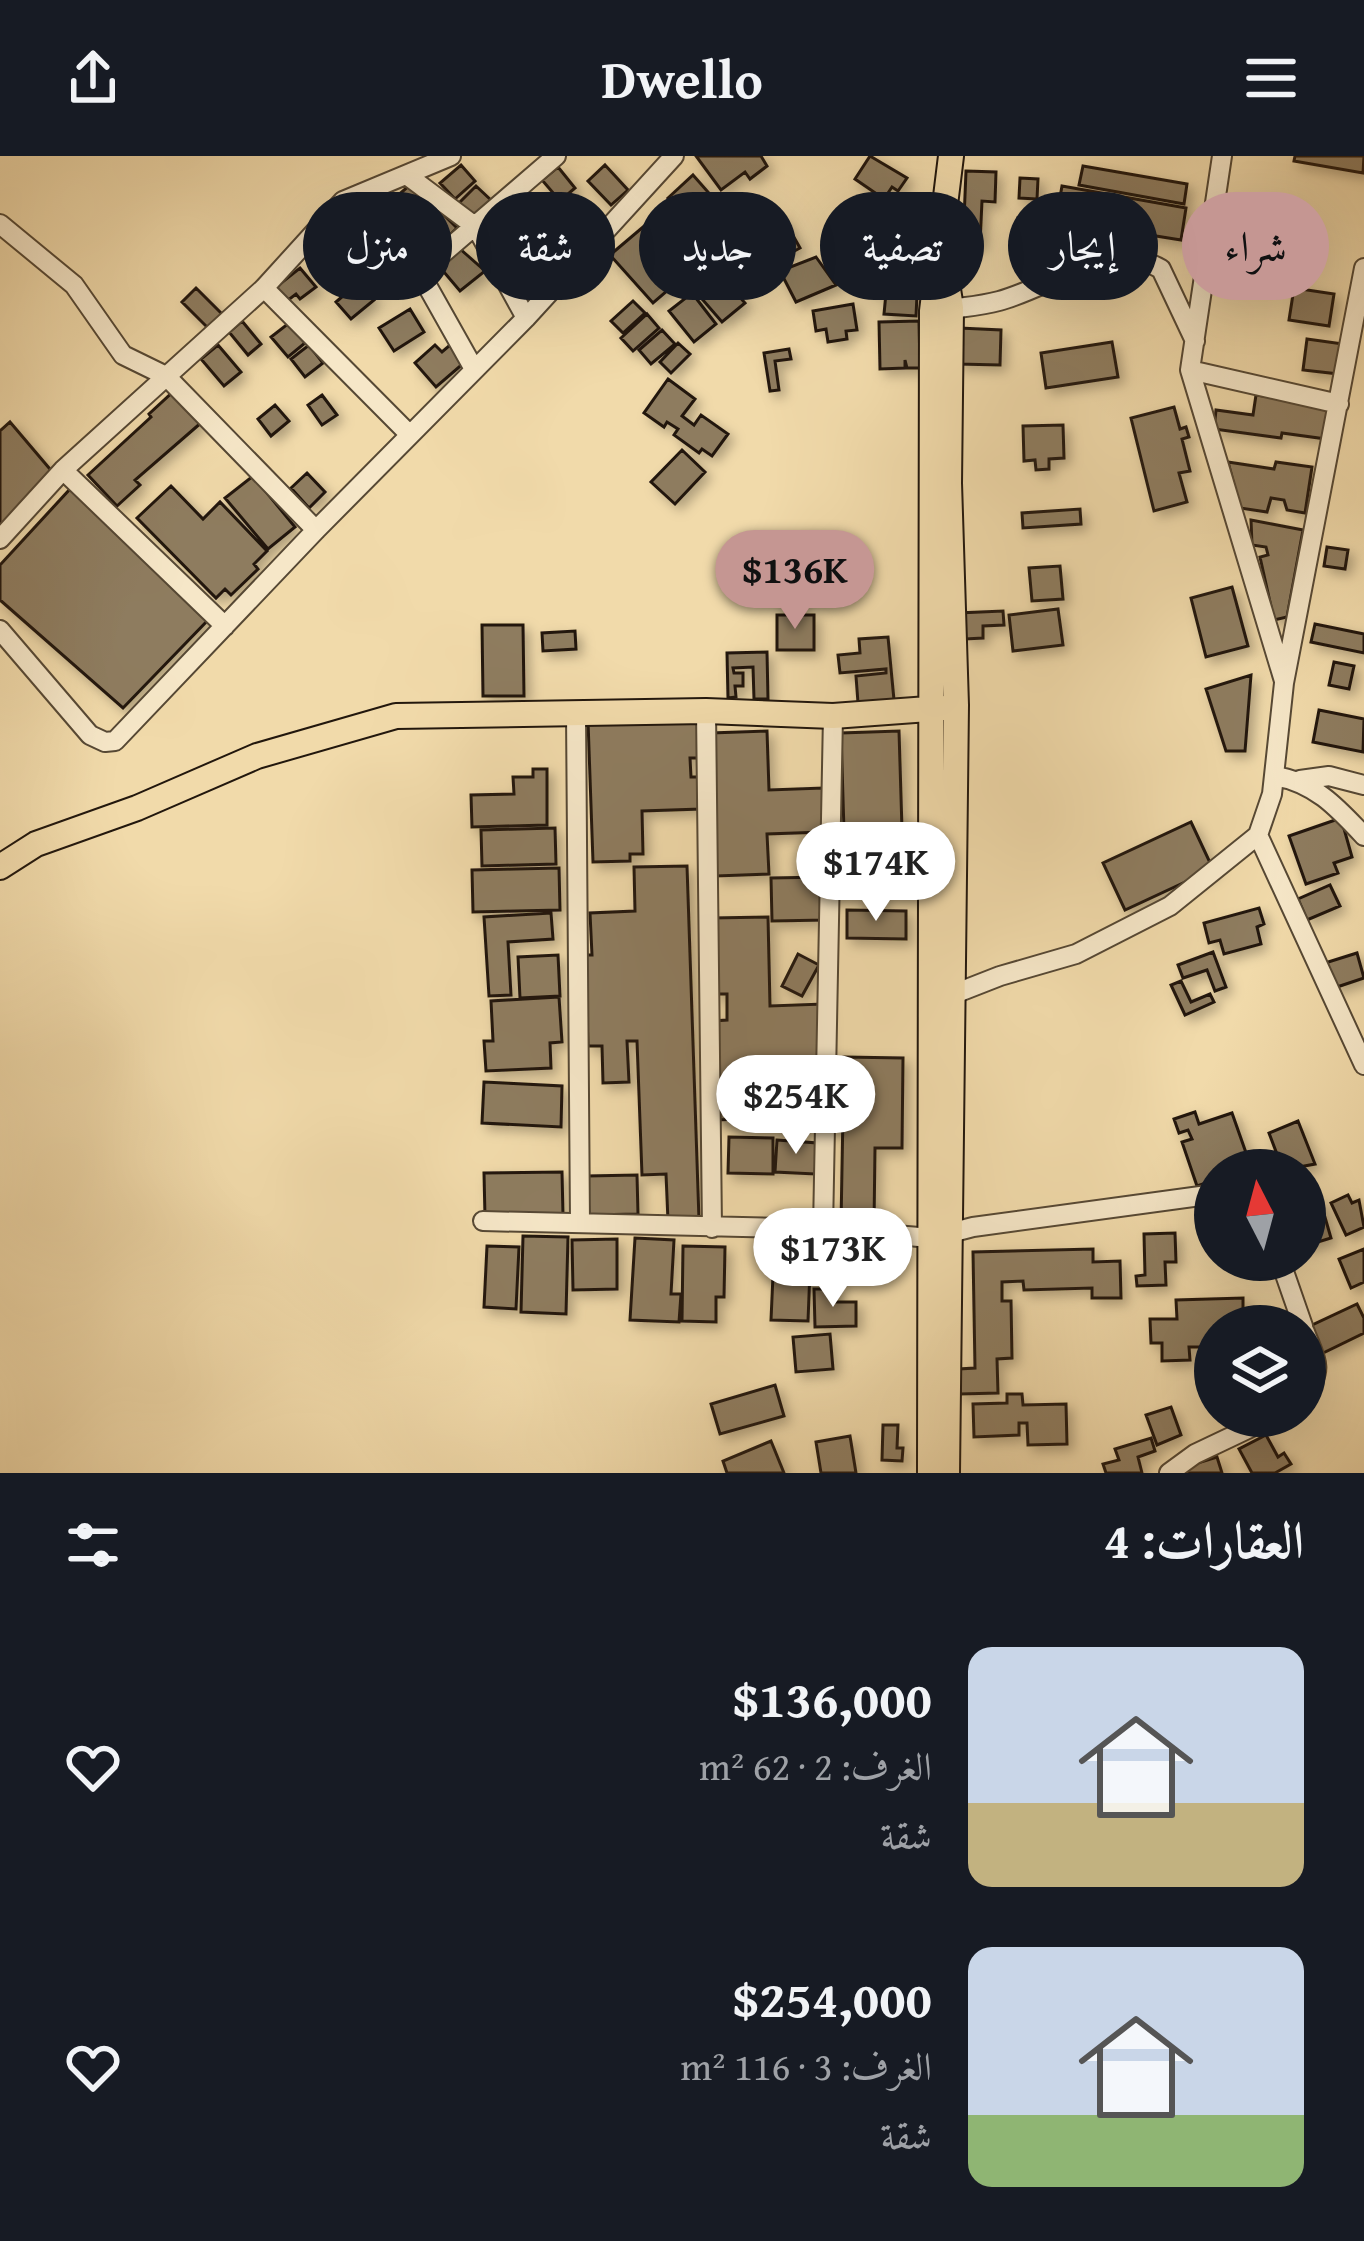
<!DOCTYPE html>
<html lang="ar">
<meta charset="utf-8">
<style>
body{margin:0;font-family:"Gentium Book Plus",Amiri,serif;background:#20242c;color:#f1f3f6;direction:rtl;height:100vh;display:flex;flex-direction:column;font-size:45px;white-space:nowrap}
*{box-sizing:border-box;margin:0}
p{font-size:39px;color:#9ea1a6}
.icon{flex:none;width:66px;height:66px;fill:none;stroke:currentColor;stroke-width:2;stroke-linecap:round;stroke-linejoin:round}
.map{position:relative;height:1317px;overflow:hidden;direction:ltr}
.side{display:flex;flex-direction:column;background:#171b24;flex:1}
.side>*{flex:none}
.hud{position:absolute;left:36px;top:36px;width:1293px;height:108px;direction:rtl;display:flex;gap:24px}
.needle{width:78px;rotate:354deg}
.buttons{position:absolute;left:1194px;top:993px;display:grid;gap:24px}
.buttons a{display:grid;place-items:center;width:132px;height:132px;border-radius:50%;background:#171b24;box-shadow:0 12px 48px #0002;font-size:60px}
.price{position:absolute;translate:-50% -102px;padding:0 27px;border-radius:42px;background:#fff;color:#222;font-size:39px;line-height:78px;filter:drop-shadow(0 3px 6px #0008)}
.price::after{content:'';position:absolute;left:50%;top:72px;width:36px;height:27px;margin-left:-18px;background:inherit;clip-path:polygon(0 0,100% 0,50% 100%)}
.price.current{background:#c59692;color:#111}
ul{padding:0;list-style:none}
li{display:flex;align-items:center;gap:36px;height:300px;padding:0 60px}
li span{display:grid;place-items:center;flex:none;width:336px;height:240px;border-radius:24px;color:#555}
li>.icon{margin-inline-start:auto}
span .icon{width:144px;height:144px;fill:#fffc;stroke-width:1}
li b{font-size:51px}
h2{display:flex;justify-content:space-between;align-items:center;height:144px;padding:0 60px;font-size:51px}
.chip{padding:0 42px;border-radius:54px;background:#171b24;box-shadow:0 12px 48px #0002;font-size:42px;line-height:108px}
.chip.current{background:#c59692;color:#111}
header{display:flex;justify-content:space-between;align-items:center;height:156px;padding:0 60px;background:#171b24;font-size:54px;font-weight:700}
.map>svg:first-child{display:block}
.building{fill:#8e7c5f;stroke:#22170d;stroke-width:3;filter:url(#shadow)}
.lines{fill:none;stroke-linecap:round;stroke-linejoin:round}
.minor-casing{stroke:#564834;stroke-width:22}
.major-casing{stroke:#22170d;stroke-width:28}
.minor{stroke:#f6e7c8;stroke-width:18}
.major{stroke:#f1daaa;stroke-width:24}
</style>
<header><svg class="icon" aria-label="menu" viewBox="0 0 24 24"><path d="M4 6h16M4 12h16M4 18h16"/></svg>Dwello<svg class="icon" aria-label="share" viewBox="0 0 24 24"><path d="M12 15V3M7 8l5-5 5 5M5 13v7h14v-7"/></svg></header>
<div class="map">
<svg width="1364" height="1317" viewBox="0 0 1364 1317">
<defs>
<filter id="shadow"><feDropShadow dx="5.5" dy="5.5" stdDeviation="6" flood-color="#0004"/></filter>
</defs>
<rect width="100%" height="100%" fill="#f1daaa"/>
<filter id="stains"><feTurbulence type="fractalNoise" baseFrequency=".00167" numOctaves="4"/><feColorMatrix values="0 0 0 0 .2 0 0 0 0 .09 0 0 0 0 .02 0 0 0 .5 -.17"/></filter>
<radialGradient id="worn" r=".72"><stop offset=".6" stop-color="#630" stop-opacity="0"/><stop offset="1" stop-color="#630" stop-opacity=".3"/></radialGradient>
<!-- building -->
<path class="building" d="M696,0h65l6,10 -17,13 -5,-7 -24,18z
M870,0l37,22 -9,13 -6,-4 -8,12 -29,-20z
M1295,0h69l-1,17 -69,-12z
M461,9l14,16 -20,18 -15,-16z
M605,9l23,25 -17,15 -23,-24z
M1083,10l104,18 -3,20 -105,-19z
M558,11l17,21 -15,13 -18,-21z
M966,15l30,1 -1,30 -13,-1 -2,43h-17z
M693,19l15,17 -26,22 -14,-16z
M1020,22l18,1 -1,20 -18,-1z
M411,28l20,22 -22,20 -20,-23z
M476,30l16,15 -18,19 -16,-16z
M1062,30l124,22 -5,32 -125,-20z
M571,41l20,23 -18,16 -20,-22z
M436,51l21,21 -25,24 -21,-20z
M663,54l82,93 -23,19 -39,-45 -30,26 -43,-48z
M782,60l18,32 -26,14 -18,-31z
M1018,62l20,2 -4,31 -20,-2z
M525,73l31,41 -27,20 -30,-41z
M872,81l8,26 38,-12 8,23 -53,17 -7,-23 -9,3 -8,-27z
M459,92l26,23 -25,20 -22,-26z
M843,93l11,25 -16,8 -12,-25z
M816,101l20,28 -40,17 -16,-31z
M300,112l16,19 -16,12 -4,-5 -9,7 -11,-14z
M359,126l15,18 -23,19 -15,-17z
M196,132l27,27 -14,14 -27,-27z
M1294,132l40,6 -5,32 -40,-6z
M692,137l24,31 -22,18 -25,-31z
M886,137l31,2 -1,21 -32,-2z
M633,145l12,12 -22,20 -12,-12z
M853,148l4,26 -11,1 1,8 -19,3 -2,-13 -10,2 -3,-20z
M410,153l14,23 -30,19 -15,-23z
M647,158l12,14 -26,23 -12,-13z
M242,165l19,23 -13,11 -19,-23z
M919,165l1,47h-13l-2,-8v8l-25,1 -1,-47z
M289,167l16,20 -17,14 -17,-20z
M959,172l42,2 -1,35 -42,-1z
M662,174l13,14 -24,20 -12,-14z
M1307,183l36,5 -4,30 -36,-4z
M1112,186l6,35 -72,11 -5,-35z
M678,187l12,11 -19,19 -11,-11z
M218,189l23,27 -17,14 -23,-27z
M309,189l14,18 -18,14 -14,-18z
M435,189l7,7 8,-7 15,17 -29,25 -21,-24z
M789,193l2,10 -16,2 4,29 -9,1 -6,-38z
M668,223l27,20 -13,17 12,9 7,-10 27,19 -16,22 -10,-7 -3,4 -25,-18 4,-6 -11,-7 -3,5 -20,-14z
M174,235l28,31 -67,58 5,5 -23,21 -29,-31 63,-58 -2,-3z
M322,239l15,20 -15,10 -14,-20z
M1256,239l74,10 -4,34 -44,-6 -1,5 -67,-9 2,-19 37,5z
M275,249l14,16 -18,15 -13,-17z
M1174,251l6,22 6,-2 3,10 -7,2 8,32 -11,2 8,29 -33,9 -23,-93z
M10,266l45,53 -55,57v-101z
M1063,269l1,33 -15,1v10l-13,1 -1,-10 -11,1 -1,-35z
M682,294l23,22 -30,32 -24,-22z
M1228,306l46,7 2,-7 36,5 -7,46 -18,-3 -3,-10 -13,-2 -4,14 -27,-4z
M307,317l18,19 -16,16 -18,-20z
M253,320l42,51 -27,22 -43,-51z
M171,330l32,33 17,-17 47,49 -13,13 4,5 -27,26 -6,-6 -9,9 -79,-80z
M71,332l138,131 -86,89 -123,-108v-35z
M1080,353l1,15 -58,4 -1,-15z
M1251,364l52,10 -16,87 -13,3 -14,-63 8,-2 -2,-8 -14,-2z
M809,376l16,22 -23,18 -17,-22z
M1327,391l21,3 -3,19 -21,-3z
M1060,410l3,33 -31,2 -3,-33z
M1232,431l16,59 -42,11 -15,-59z
M1058,453l5,36 -50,6 -4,-36z
M1003,455l1,14 -21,1v12l-18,1 -7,-26z
M777,459h37v35h-37z
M1315,468l49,10v19l-53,-11z
M482,469h41l1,71h-41z
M575,475l1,18 -33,2 -1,-18z
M888,481l6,63 -36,3 -2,-27 30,-3v-4l-46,4 -2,-18 22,-2 -1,-14z
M767,496l1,47h-14l-1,-32 -20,1 1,5h9v13h-8l1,11 -8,1 -1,-45z
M1334,506l20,4 -5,23 -20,-4z
M1251,519l-6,76h-19l-20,-62z
M1319,554l45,9 -1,33 -50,-10z
M700,560l1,42h-11l1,19h9l1,32 -59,2 1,43h-13v7l-37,1 -5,-141z
M767,575l2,59 54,-2 1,44 -57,2 2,40 -53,2 -5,-143z
M899,575l4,131 -58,2 -4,-131z
M533,613h14v56l-75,2 -1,-32 43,-1 -1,-17h20z
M1341,662l11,39 -18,6 4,10 -32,11 -17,-48z
M1191,666l22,47 -88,41 -22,-47z
M555,672l1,36 -74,2 -1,-36z
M687,710l12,354 -31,1 -2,-47 -24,1 -5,-134h-10l2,41 -26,1 -1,-37h-14l-3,-91h7l-2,-42 45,-2 -1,-44z
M559,712l1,42 -87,2 -1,-42z
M826,721v43l-54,1 -1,-43z
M1330,729l10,21 -33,14 -9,-21z
M1259,752l5,16 -7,3 4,17 -37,10 -4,-14 -11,3 -5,-20z
M847,754l59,1v28l-59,-1z
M551,757l2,26 -45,3 3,53 -22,1 -5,-79z
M768,761l2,89 53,-2 2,78 -59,2 1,34 -51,2 -3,-99 14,-1v-26h-13l-2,-76z
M1213,796l13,35 -11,4 -8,-21 -24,8 -5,-13z
M1357,797l7,25 -30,10 -9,-25z
M798,798l21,11 -17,31 -20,-10z
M558,799l2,41 -40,2 -2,-41z
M1181,825l10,21 19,-8 4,8 -29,13 -14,-30z
M559,841l3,45 -12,1 1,25 -65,3 -2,-30h9l-2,-40z
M844,901l59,1 -1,90h-27l-1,77 -33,-1z
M484,926l78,4 -1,41 -79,-4z
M1195,956l4,12 33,-11 19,54 -36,3v10l-18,6 -15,-44 10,-3 -4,-9 -9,3 -5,-14z
M1298,965l17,43 -32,6 -14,-37z
M729,981l44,1v36l-45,-1z
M777,984l40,3 -2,31 -40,-2z
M562,1016l1,43 -78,2 -1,-44z
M637,1019l1,39 -49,1 -2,-39z
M1348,1039l4,8 7,-3 5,27 -18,8 -15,-32z
M1320,1044l11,38 -26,8v-42z
M1175,1077l1,29h-11l1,23 -29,1 -1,-10 9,-1 -1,-41z
M523,1080l45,1 -2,77 -45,-2z
M635,1082l39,2 -3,54h10l-2,28 -49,-2z
M617,1083v50l-44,1 -1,-50z
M794,1088l17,1 -3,76 -37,-1 3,-67 19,1z
M487,1090l32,1 -3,62 -32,-2z
M683,1090l42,1 -1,50h-8v25l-34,-1z
M1093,1093v13l27,-1 1,37h-29v-10l-68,2 -1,-9 -21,1v19h9l1,57 -15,1 1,34 -38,1 -1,-25 16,-1 -2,-116z
M1364,1093v33l-13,6 -12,-29z
M814,1133h21v13h21v24l-41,1z
M1243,1142v28h-28v21h-26l1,13 -28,1v-18h-11l-1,-24h27l-1,-19z
M1357,1148l7,14v15l-43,21 -13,-27z
M830,1178l3,35 -37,3 -3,-35z
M775,1229l9,31 -64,18 -9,-30z
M1007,1238h15l1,11 43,-1 1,40 -39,1 -1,-22h-8v12l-45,2 -1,-33 34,-1z
M1171,1251l10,28 -24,10 -11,-30z
M883,1269h15l-1,23h6l-1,13 -20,-1z
M1266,1279l12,22 6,-4 7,11 -16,9h-23l-13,-24z
M850,1280l6,37h-35l-5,-31z
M1151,1282l4,13 -17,6 4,16h-36l-3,-9 16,-4 -4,-11z
M771,1285l13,32h-57l-4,-12z
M1217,1301l5,16h-46l-1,-3z"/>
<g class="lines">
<!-- minor casing -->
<g class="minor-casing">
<path id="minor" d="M1222,0l-32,214 94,311
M408,20l68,51 50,91
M343,45l77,72 54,96
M0,68l74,61 49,70 43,21 150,154
M1364,112l-80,415 -12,111 -14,41 106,230
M420,117l136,-117
M264,132l146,147
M943,154c19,-3 38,-4 56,-9 50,-13 112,-62 162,-32l34,72
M1190,214l149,34
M63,314l162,156
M0,383l63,-69 201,-182 79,-87 108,-45
M0,474l90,105 15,7 10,-1 201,-211 210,-212 148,-162
M706,555l6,517
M576,557l4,509
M1274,620c40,6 63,31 90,60
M1300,624l29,-4 35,9
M954,838l46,-18 76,-22 94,-48 88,-71
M483,1065l340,8 108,9 42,-11 242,-33
M823,1073l10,-513
M1280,1104l23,66
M1305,1176c8,22 21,39 0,57
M1169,1317l26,-19 80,-38"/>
</g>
<!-- major casing -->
<g class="major-casing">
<path id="major" d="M946,121l5,31 -2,175 7,222 -9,768
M0,711l36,-23 101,-36 120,-52 139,-40 310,-5 127,5 109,-8
M930,1317l2,-1162 19,-155"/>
</g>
<!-- minor -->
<use href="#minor" class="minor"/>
<!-- major -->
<use href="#major" class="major"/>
</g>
<rect width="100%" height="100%" filter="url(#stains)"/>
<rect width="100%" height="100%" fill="url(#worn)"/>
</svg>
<div class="buttons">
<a><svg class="needle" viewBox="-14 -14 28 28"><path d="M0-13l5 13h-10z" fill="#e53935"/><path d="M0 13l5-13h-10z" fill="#9ea1a6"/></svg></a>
<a><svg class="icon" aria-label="layers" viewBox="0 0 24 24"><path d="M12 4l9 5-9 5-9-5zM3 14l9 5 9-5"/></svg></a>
</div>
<b class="price current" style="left:795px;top:476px">$136K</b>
<b class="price" style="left:876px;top:768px">$174K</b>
<b class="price" style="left:796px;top:1001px">$254K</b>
<b class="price" style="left:833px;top:1154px">$173K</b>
<div class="hud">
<a class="chip current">شراء</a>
<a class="chip">إيجار</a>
<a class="chip">تصفية</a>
<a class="chip">جديد</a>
<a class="chip">شقة</a>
<a class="chip">منزل</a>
</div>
</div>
<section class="side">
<h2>العقارات: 4<svg class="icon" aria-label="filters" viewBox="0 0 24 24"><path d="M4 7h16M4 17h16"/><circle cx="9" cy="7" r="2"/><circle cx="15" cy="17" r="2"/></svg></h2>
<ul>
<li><span style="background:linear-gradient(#c9d6e8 65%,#c2b280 0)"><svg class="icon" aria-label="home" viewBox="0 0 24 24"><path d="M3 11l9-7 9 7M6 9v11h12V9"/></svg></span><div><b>$136,000</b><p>الغرف: 2 · 62 m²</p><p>شقة</p></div><svg class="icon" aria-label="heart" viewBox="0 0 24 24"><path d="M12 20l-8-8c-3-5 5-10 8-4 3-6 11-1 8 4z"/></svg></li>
<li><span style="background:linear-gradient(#c9d6e8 70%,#8fb573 0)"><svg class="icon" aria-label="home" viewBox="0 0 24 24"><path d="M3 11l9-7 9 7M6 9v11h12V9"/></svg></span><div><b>$254,000</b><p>الغرف: 3 · 116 m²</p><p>شقة</p></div><svg class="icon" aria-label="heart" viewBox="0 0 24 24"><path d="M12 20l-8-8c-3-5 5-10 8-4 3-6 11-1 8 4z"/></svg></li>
</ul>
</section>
